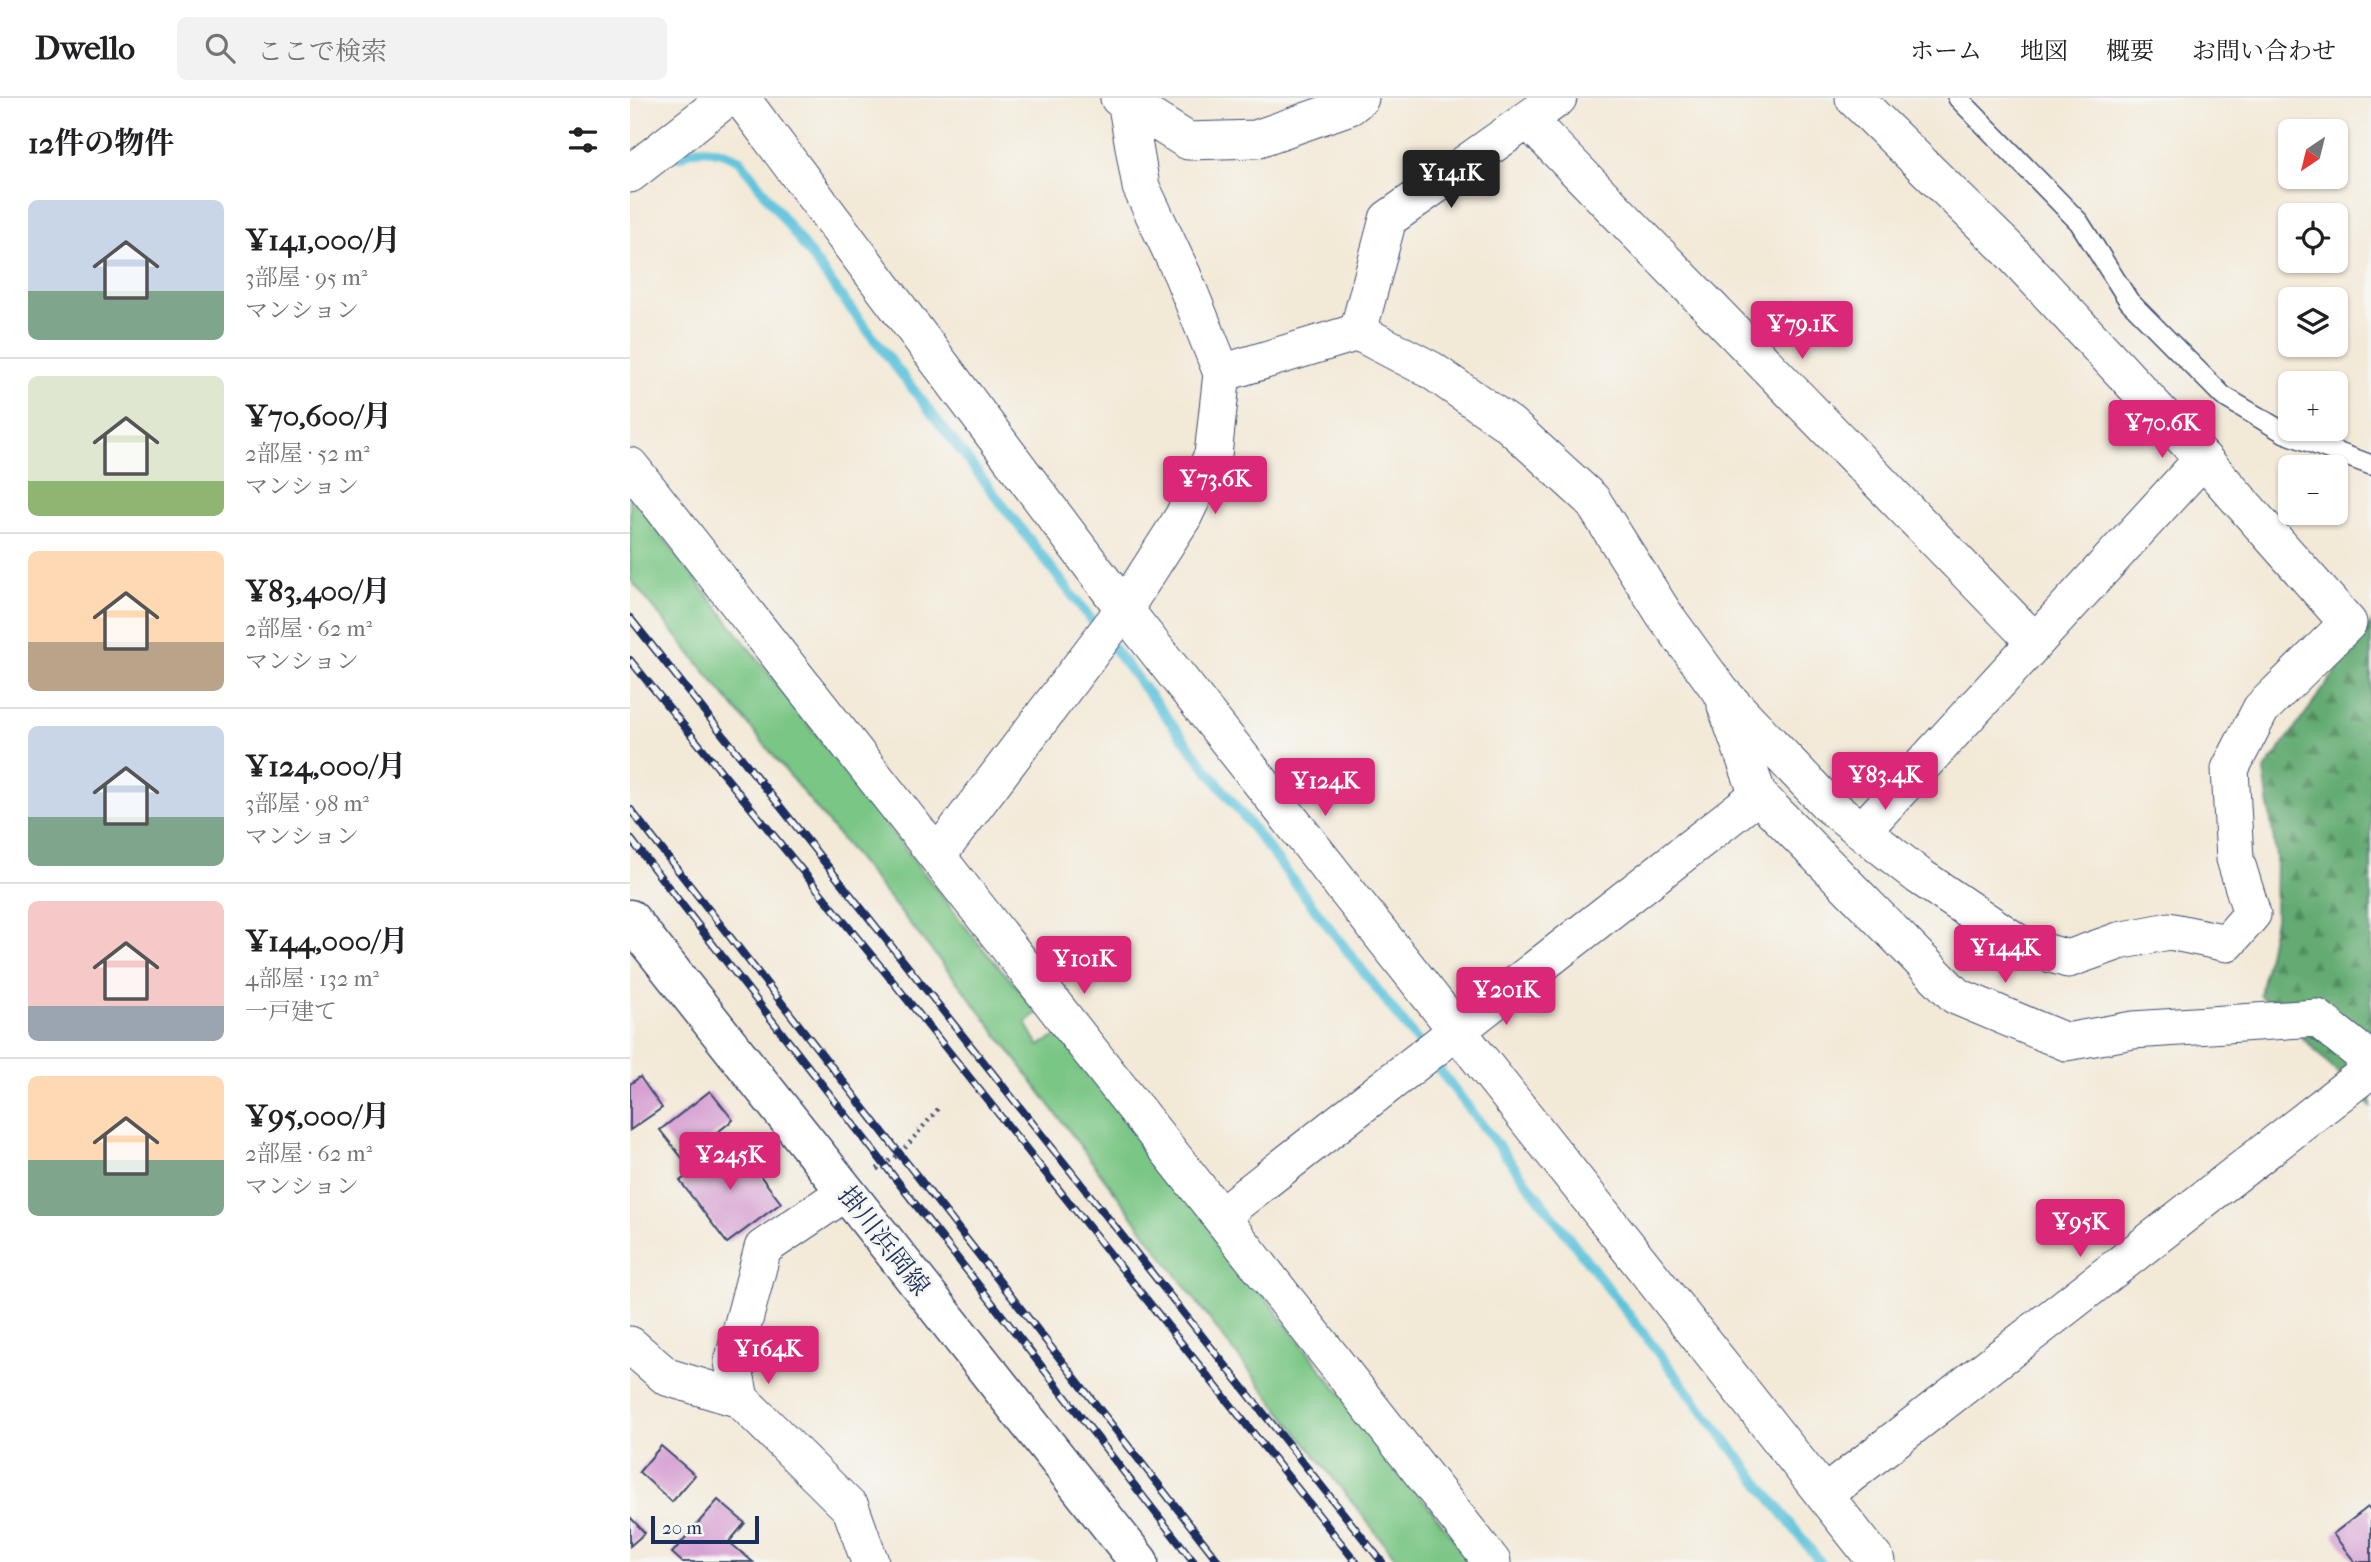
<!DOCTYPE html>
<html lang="ja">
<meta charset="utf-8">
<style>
body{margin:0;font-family:"IM FELL French Canon","Noto Serif JP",serif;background:#f2f2f2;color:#202124;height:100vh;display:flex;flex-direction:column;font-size:26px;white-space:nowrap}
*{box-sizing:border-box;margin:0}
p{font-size:23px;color:#757577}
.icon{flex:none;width:38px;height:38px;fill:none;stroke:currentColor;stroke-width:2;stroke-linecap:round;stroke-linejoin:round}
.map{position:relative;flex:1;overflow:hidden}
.details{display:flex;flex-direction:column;background:#fff;width:630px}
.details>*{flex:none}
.needle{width:46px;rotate:215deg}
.fabs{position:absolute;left:1648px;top:21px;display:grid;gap:14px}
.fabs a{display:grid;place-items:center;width:70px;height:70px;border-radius:10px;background:#fff;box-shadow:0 2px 5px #0004;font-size:35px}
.scale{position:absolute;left:21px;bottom:18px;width:108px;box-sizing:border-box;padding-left:7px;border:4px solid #1b2f5e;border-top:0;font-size:19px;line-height:24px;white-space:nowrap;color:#1b2f5e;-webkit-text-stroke:5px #f6f6f2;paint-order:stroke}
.price{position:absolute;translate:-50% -60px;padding:0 16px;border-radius:7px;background:#db2777;color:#fff;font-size:23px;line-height:46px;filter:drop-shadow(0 2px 4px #0008)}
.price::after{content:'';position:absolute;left:50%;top:42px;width:21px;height:16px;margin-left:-10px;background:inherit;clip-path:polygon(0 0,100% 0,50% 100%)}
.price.current{background:#222;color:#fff}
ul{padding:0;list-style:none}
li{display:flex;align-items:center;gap:21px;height:175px;padding:0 28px}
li+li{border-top:2px solid #e0e0e0}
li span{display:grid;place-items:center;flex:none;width:196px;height:140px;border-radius:10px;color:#555}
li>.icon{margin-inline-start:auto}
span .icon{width:84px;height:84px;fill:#fffc;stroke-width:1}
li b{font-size:30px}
h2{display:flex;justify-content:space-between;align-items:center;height:84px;padding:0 28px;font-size:30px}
header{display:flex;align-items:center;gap:42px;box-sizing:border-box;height:98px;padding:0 35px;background:#fff;border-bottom:2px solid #e0e0e0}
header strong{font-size:33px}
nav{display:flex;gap:38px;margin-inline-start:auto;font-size:24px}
.search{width:490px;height:63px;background:#f2f2f2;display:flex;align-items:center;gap:18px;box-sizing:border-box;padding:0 24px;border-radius:10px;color:#757577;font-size:26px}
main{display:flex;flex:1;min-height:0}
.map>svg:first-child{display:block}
.green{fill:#7ac685;stroke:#4a7a72;stroke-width:2}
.forest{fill:url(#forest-firs);stroke:#3f6d68;stroke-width:2}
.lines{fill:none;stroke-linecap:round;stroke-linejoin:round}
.stream{stroke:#5ec3db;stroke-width:10}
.building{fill:#d293cd}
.service-casing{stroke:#3b4b70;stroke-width:22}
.minor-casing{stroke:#3b4b70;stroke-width:39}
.primary-casing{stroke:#3b4b70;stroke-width:41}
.path{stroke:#3b4b70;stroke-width:4.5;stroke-dasharray:2 5;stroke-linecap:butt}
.service{stroke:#fff;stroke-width:19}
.minor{stroke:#fff;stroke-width:37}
.primary{stroke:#fff;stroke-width:38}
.rail-casing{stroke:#1b2f5e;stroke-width:8}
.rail{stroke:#f6f6f2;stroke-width:5;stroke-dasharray:16;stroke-linecap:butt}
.labels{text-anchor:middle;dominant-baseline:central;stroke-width:6;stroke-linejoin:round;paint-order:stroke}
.street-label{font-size:26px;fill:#1b2f5e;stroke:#f6f6f2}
</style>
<header>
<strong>Dwello</strong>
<div class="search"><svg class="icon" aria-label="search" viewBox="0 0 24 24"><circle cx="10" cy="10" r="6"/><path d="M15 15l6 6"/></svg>ここで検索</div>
<nav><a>ホーム</a><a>地図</a><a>概要</a><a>お問い合わせ</a></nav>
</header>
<main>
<section class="details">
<h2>12件の物件<svg class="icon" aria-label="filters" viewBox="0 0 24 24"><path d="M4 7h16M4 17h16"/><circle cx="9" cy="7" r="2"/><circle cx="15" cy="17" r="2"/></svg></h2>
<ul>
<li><span style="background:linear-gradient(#c9d6e8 65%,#7fa58c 0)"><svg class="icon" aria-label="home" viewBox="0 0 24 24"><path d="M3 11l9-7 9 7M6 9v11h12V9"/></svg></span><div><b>¥141,000/月</b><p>3部屋 · 95 m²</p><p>マンション</p></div></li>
<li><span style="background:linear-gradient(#dfe7d0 75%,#8fb573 0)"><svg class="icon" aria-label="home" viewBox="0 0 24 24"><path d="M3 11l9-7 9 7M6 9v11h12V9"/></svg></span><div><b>¥70,600/月</b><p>2部屋 · 52 m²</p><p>マンション</p></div></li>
<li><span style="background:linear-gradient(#ffd9b3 65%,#b9a48a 0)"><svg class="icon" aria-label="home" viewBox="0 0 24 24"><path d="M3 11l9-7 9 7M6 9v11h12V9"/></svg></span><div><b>¥83,400/月</b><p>2部屋 · 62 m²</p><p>マンション</p></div></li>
<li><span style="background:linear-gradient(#c9d6e8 65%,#7fa58c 0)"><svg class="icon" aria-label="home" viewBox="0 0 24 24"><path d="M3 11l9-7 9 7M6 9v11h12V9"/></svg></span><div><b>¥124,000/月</b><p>3部屋 · 98 m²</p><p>マンション</p></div></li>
<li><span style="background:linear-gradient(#f6c9c9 75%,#9aa5b1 0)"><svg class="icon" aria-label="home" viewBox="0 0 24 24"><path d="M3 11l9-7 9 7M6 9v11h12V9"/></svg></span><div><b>¥144,000/月</b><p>4部屋 · 132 m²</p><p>一戸建て</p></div></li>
<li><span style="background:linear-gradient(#ffd9b3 60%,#7fa58c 0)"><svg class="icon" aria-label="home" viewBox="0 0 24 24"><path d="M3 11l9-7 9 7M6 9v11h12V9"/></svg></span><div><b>¥95,000/月</b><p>2部屋 · 62 m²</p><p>マンション</p></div></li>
</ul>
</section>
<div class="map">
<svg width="1741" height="1464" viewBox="0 0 1741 1464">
<defs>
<pattern id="forest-firs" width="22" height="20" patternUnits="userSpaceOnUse" patternTransform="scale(1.75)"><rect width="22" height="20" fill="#63ab72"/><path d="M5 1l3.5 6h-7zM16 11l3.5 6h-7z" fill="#518c61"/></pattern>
</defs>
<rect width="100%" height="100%" fill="#f6f6f2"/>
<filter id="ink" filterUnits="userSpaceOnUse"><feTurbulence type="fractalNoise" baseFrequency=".0143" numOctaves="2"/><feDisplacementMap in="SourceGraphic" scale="14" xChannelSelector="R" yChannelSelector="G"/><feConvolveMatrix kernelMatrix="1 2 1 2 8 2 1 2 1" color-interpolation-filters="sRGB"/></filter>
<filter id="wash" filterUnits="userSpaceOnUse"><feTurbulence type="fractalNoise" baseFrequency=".00686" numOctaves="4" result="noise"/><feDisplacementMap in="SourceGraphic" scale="28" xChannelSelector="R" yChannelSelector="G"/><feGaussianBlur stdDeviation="1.57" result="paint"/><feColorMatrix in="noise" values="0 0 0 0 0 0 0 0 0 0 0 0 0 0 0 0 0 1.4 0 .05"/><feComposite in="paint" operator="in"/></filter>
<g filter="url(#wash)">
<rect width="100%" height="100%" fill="#f3e9d7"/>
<!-- green -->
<path class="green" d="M0,397l353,454 56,62 -13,12 13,23 21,-12 412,528h-73l-174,-222 -258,-346 -337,-415z"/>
<!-- forest -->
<path class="forest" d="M1741,525v484l-111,-112 15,-76 1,-63 -12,-85z"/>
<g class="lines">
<!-- stream -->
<path class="stream" d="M49,59c19,-14 42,-7 61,3l101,136 979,1266"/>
</g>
<g id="blocks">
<!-- building -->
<path class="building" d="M10,979l22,31 -32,22v-46z
M80,993l23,29 -50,39 -23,-29z
M103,1042l48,63 -54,40 -47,-62z
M31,1348l34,29 -23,27 -33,-30z
M88,1402l27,23 -16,19 24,20h-71l-10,-9z
M1738,1409l3,3v52h-16l-22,-28z
M0,1419l15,16 -15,13z"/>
</g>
</g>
<g filter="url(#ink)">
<use href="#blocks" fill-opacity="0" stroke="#3b4b70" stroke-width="2"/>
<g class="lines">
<!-- service casing -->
<g class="service-casing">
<path id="service" d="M1328,0l121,124 50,79 94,95 62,37 86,32"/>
</g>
<!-- minor casing -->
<g class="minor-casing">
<path id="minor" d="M111,0l383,511 753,953
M489,0l69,43 68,-2 94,-33 10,-8
M1224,0l154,151 195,210 -341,372
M898,22l507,522
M0,76l97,-76
M728,234l30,-113 170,-121
M592,275l136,-41 73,38 79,55 82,75 72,114 57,78 107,112 91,72 102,69 47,14 51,-18 50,-10 58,12 25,-29 -17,-55 -5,-90 31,-60 87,-86 -145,-164
M0,368l862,1096
M1096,608l32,89 198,201 110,46 67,-12 184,-12 54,43
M307,758l187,-247 59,-92 30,-62 9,-82 -40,-99 -41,-87 -14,-81
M216,1094l-83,56 -30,114 7,37 111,110 19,53
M590,1118l538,-421
M0,1247l37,32 73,22
M1194,1397l547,-426"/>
</g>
<!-- primary casing -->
<g class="primary-casing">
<path id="primary" d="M0,821l509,643"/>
</g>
<!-- path -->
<path class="path" d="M247,1071l23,-15 38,-45"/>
<!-- service -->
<use href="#service" class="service"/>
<!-- minor -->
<use href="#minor" class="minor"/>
<!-- primary -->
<use href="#primary" class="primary"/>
<!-- rail casing -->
<g class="rail-casing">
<path id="rail" d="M0,520l752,944
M0,562l260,318 466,584
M0,711l589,753
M0,740l564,724"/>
</g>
<!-- rail -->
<use href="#rail" class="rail"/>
</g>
</g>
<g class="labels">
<!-- street labels -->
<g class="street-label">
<text transform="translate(254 1143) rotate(52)">掛川浜岡線</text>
</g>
</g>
</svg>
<div class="fabs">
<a><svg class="needle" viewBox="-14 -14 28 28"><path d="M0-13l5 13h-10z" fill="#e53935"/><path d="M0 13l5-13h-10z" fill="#757577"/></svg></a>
<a><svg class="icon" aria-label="locate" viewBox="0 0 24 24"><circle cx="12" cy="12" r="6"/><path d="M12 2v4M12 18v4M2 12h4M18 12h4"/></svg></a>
<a><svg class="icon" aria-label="layers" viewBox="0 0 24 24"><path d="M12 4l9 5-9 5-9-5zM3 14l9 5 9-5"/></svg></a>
<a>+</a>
<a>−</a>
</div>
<div class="scale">20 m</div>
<b class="price current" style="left:821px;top:112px">¥141K</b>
<b class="price" style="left:1172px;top:263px">¥79.1K</b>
<b class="price" style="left:1532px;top:362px">¥70.6K</b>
<b class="price" style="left:585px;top:418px">¥73.6K</b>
<b class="price" style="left:1255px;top:714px">¥83.4K</b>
<b class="price" style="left:695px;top:720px">¥124K</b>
<b class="price" style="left:1375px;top:887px">¥144K</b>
<b class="price" style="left:454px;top:898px">¥101K</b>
<b class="price" style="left:876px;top:929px">¥201K</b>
<b class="price" style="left:100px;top:1094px">¥245K</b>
<b class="price" style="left:1450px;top:1161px">¥95K</b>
<b class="price" style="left:138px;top:1288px">¥164K</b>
</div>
</main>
